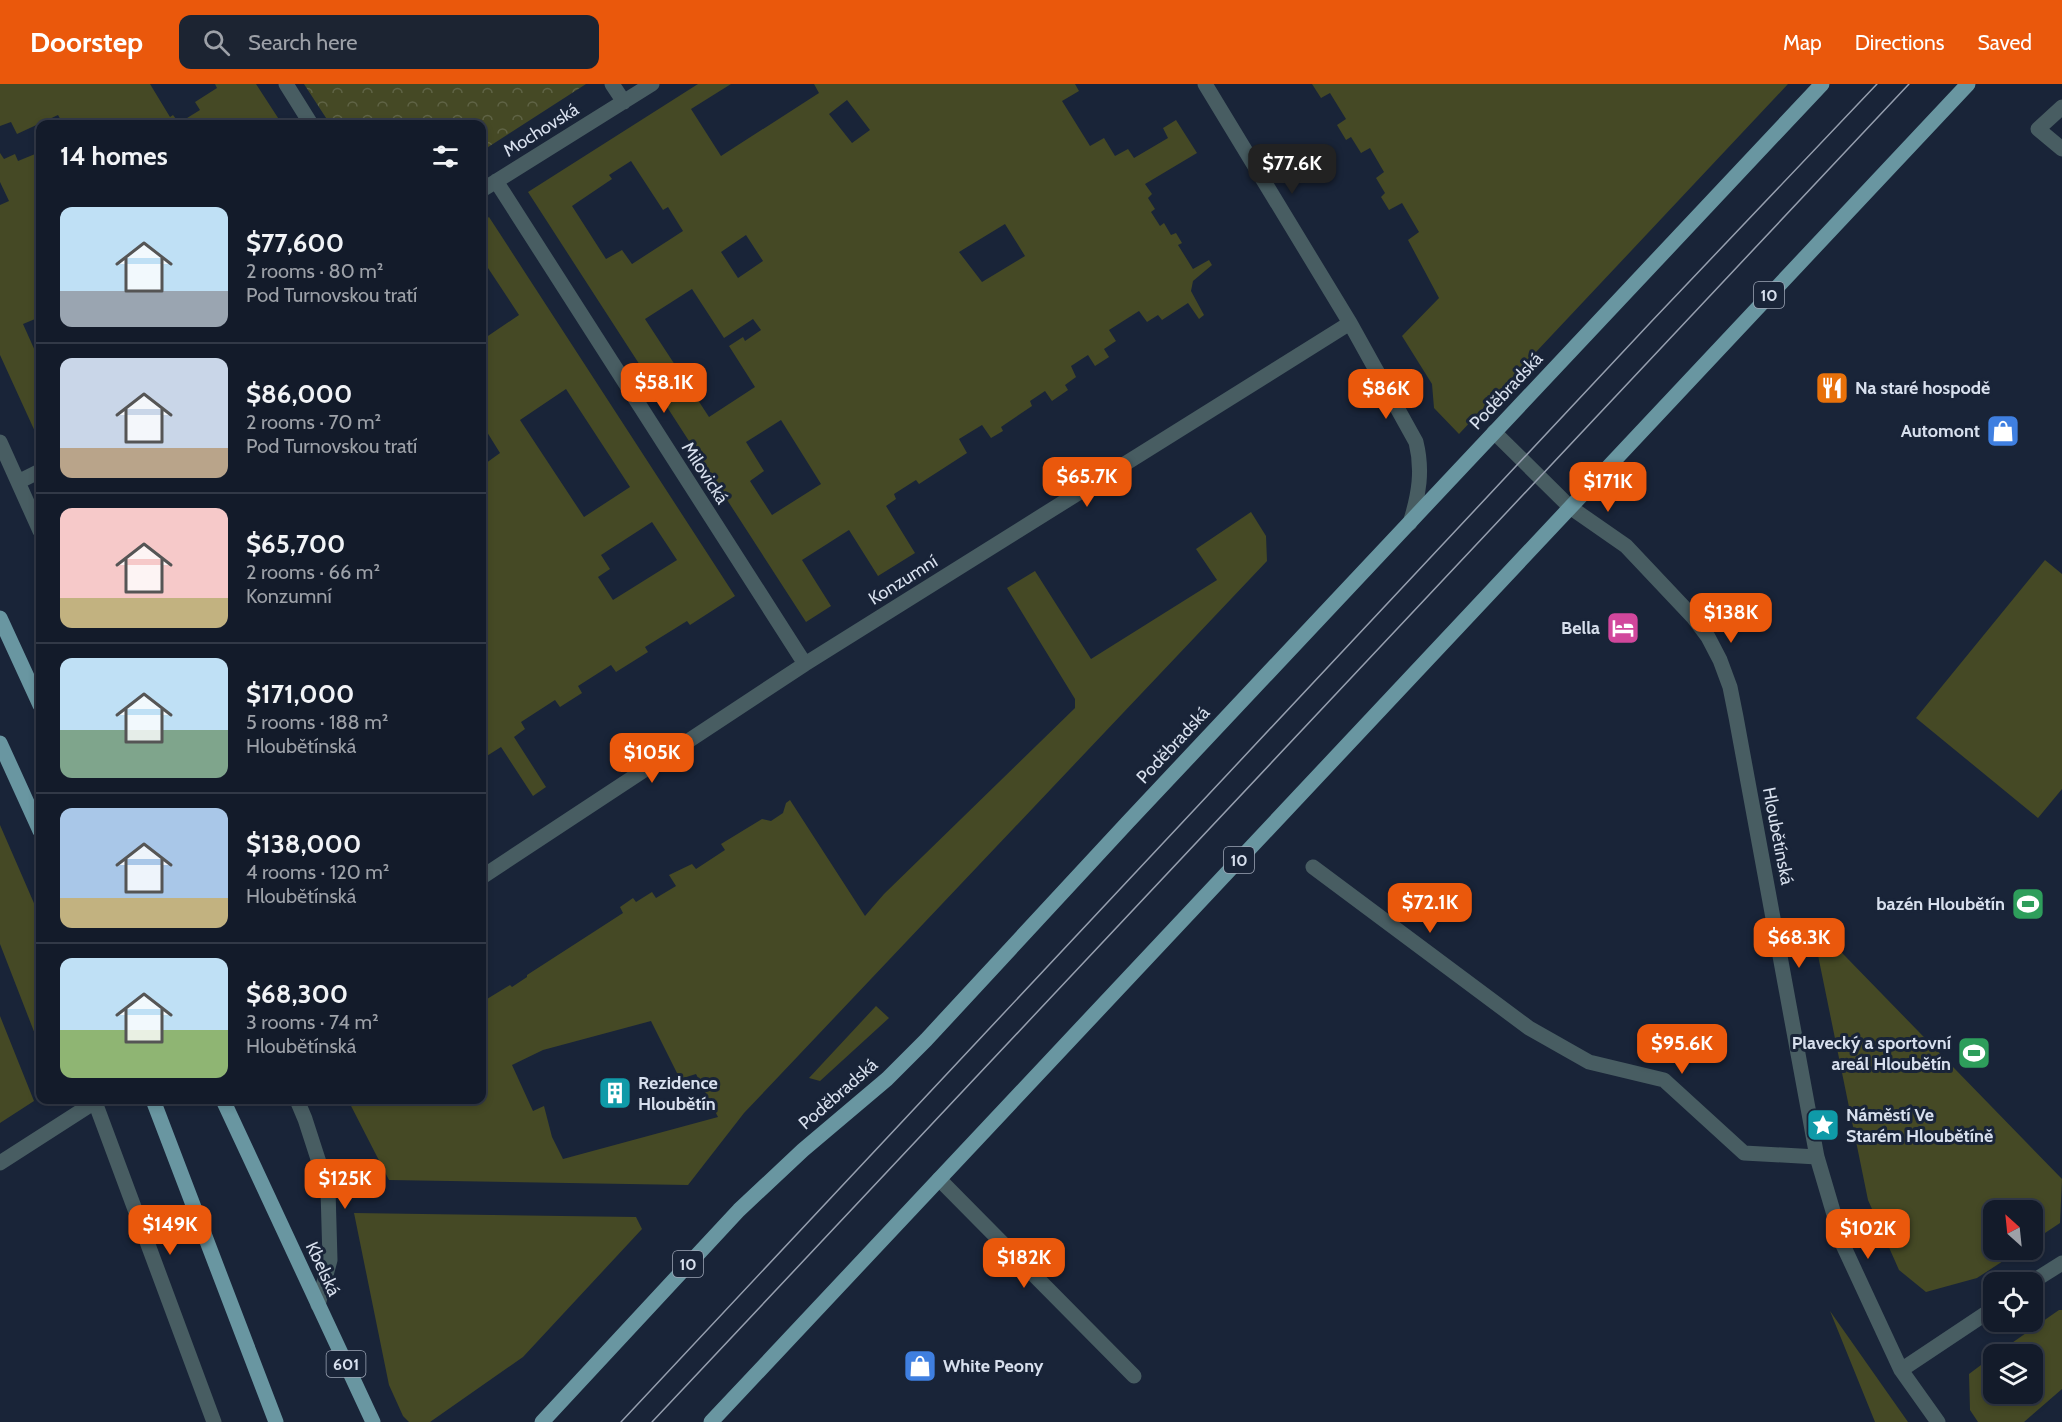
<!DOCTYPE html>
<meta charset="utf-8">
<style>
body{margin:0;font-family:Cabin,sans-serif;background:#1c2432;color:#f1f3f6;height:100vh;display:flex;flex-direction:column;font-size:22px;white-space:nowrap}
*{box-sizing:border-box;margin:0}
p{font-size:20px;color:#9da1a8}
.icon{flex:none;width:33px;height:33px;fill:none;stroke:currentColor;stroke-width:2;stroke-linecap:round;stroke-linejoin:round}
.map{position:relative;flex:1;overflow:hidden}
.panel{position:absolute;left:36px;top:36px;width:450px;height:984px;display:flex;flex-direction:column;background:#131b2a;border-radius:12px;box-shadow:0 3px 9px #0003,0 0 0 2px #323947}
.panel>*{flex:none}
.needle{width:39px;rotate:333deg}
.controls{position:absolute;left:1983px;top:1116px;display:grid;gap:12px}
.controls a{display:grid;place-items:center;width:60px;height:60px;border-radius:12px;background:#131b2a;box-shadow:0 3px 9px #0003,0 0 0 2px #323947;font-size:30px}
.price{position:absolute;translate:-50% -51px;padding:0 14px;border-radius:12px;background:#ea580c;color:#fff;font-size:20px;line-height:39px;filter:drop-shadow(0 2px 3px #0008)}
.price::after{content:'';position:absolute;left:50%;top:36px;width:18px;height:14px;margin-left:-9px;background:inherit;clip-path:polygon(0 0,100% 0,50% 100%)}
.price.current{background:#222;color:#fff}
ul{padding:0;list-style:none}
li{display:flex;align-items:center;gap:18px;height:150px;padding:0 24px}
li+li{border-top:2px solid #323947}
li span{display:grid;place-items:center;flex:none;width:168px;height:120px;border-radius:12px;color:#555}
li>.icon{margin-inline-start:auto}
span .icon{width:72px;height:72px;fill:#fffc;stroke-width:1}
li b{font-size:26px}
h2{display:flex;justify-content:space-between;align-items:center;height:72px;padding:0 24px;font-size:26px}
header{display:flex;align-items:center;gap:36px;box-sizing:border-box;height:84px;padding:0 30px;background:#ea580c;color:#fff}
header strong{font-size:28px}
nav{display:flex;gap:33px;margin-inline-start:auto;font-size:21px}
.search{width:420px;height:54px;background:#1c2432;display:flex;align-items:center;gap:15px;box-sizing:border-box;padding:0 21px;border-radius:12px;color:#9da1a8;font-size:22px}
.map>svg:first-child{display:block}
.green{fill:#454925;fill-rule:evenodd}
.park{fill:url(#park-crowns)}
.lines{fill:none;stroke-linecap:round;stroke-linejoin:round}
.lane{stroke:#485d62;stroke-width:15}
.street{stroke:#485d62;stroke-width:15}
.primary{stroke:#6996a1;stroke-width:15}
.tram{stroke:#959eae;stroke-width:1.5}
.labels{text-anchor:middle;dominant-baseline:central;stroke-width:6;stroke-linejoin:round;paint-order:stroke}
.shield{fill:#192438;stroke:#9ea7b7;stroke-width:1.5}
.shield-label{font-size:16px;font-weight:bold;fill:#d7dfed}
.street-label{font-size:18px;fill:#d7dfed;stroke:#192438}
.poi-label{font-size:18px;font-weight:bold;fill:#d7dfed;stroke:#192438;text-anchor:start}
</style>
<header>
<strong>Doorstep</strong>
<div class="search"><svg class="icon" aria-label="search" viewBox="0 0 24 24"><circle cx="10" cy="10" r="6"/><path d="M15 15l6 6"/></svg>Search here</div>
<nav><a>Map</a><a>Directions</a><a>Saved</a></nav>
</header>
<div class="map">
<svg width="2062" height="1338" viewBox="0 0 2062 1338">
<defs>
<pattern id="park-crowns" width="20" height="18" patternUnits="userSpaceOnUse" patternTransform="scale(1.5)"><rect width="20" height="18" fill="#454925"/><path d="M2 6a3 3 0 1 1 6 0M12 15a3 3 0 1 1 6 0" fill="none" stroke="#5f6345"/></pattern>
</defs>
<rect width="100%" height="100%" fill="#192438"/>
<!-- green -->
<path class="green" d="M0,0h150l20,33 3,-2 6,8 21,-13 -5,-8 22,-14 -2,-4h41l26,40h-219l-5,-9 -41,19 -6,-12 -11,4z
M698,0h33l-40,25 30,47 98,-63 -5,-9h261l4,7 -17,10 28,45 14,-8 11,18 13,-7 6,9 34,-20 -5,-10 13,-8 21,33 -52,31 7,10 -4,4 7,11 -4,3 9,14 4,-3 7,12 5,-2 6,10 -4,2 15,24 16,-9 3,5 -19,16 -2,10 13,24 -5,4 -11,-16 -26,17 -4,-5 -11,7 -8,-11 -30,19 7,11 -12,8 5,8 -14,9 -7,-11 -17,11 5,11 -11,8 3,5 -16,11 -7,-10 -15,10 2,5 -31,21 2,4 -12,7 -9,-13 -23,14 8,14 -48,31 -3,-4 -22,14 2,5 -10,7 29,47 -37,23 -29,-46 -47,30 29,46 -25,16 -278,-430zM847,16l23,30 -18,13 -23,-29zM631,77l32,49 5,-3 15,24 -51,33 -10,-14 -16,9 -34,-53 40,-27 -3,-4zM1005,140l20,32 -43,26 -23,-30zM746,151l17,26 -25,17 -17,-26zM692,205l32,49 29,-19 8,11 -16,11 -2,-4 -14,9 26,41 -46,30 -64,-98zM781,336l40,64 -49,31 -22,-34 14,-10 -18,-29z
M1312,0h476l-329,350 -25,-26 -2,-24 -30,-48 37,-38 -31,-58 11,-8 -17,-29 -13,7 -8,-13 4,-4 -9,-15 8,-6 -14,-24 -9,5 -10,-16 -5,3 -9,-15 9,-6 -16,-26 -9,5z
M40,68v147l-4,2 4,10v6l-17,7 17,38v72l-3,2 -37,-81v-150l9,-4 -9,-19v-29l4,6 11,-5 3,7z
M489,133l246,379 -45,29 -3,-4 -42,26 3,5 -32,20 -5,-7 -33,21 4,7 -22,14 -5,-7 -34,22 4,7 -11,8 32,50 -13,9 -32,-49 -19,12v-293l18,-13 -18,-29v-84l37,-25 -35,-53 -2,1v-41zM566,305l64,98 -46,30 -64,-97zM652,438l25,38 -64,40 -15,-23 12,-8 -9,-14z
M1251,428l15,24 1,25 -523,552 -56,72 -299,-5 -41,-80h134v-98l28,-17 2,2 15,-10v-2l96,-62 -3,-6 13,-9 3,4 16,-10 4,6 20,-12 -7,-11 23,-11 4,5 29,-19 -4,-6 41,-25 9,2 12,-8 3,-10 4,-3 75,116 19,-22 191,-186v-9l-68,-111 28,-17 56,88 126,-79 -21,-31zM651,937l29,58 16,-5 22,43 -155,42 -11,-22 -8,-31 -11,5 -21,-46 31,-15z
M2045,476l17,14v215l-24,29 -122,-100z
M0,741l40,92v130l-40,-103z
M1811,837l251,258 -2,44 -27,18 -1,-31h-38v40h26l-43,28 -51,14 -27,-22 -31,-70z
M876,922l13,12 -69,63 -11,-3z
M0,932l34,85 -34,22z
M354,1129l282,4 6,12 -119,128 -93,65h-21l-6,-6 -14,-31z
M2059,1226h3v79l-38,33h-46l-8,-12 -1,-36 24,-18 1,38h38v-40h-36z
M1830,1227l78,111h-33z"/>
<!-- park -->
<path class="park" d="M304,0h282l-104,67v-27h-152z"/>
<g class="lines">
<!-- lane -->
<path class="lane" d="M2062,23l-24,22 24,20"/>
<!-- street -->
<path class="street" d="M286,0l25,40
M612,0l12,18
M1205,0l145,239 66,119c7,28 3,53 -6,81
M496,97l309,483
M482,106l170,-106
M1494,348l76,75 56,39 67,71 15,20 12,23 10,27 6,30 81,440 26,88 58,125 37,52
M0,358l40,89
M18,398l22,-11
M1313,783l216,161 60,34 75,18 80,73 73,4
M482,793l323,-213 545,-341
M297,1016l8,19 23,71 2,70 -12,45
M95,1018l119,320
M0,1079l98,-63
M939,1095l195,197
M2032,1198l30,-19
M1901,1286l93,-62"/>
<!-- primary -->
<path class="primary" d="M0,534l40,87
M0,659l40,88
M153,1016l123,322
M223,1016l150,322
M542,1338l197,-212 64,-60 84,-71 39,-39 201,-217 695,-739
M711,1338l1257,-1338"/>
<!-- tram -->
<path class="tram" d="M621,1338l1029,-1099 227,-239
M652,1338l1257,-1338"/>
</g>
<!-- icons -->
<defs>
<g id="restaurant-square" transform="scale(1.725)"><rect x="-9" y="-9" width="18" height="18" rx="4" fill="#e8710a" stroke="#192438"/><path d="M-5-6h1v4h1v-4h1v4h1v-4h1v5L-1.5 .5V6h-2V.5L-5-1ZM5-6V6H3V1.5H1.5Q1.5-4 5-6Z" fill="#fff"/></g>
<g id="shop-square" transform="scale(1.725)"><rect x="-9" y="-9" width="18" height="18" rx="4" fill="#3f7fe0" stroke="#192438"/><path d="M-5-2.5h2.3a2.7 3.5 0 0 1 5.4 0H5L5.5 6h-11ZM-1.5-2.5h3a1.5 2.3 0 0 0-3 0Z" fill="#fff"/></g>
<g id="hotel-square" transform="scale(1.725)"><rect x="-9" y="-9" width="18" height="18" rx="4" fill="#d1479c" stroke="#192438"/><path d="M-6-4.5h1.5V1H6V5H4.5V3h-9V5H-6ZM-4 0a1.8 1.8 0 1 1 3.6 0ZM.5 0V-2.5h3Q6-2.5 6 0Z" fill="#fff"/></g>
<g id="stadium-square" transform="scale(1.725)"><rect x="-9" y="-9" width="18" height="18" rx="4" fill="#2e9e5b" stroke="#192438"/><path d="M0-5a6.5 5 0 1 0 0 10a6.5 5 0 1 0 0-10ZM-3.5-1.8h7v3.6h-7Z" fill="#fff"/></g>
<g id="building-square" transform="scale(1.725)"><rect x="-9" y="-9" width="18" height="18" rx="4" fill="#0f9aa8" stroke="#192438"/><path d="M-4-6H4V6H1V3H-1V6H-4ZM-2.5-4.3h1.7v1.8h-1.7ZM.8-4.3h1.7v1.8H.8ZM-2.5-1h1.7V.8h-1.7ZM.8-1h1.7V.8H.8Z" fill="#fff"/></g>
<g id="sight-square" transform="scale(1.725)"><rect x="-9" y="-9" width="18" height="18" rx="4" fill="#0f9aa8" stroke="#192438"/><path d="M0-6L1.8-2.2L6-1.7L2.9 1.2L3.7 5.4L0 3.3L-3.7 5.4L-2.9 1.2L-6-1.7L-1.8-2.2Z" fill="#fff"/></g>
</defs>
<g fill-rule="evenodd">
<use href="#restaurant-square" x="1832" y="304"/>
<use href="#shop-square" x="2003" y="347"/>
<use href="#hotel-square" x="1623" y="544"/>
<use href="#stadium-square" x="2028" y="820"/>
<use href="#stadium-square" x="1974" y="969"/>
<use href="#building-square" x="615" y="1009"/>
<use href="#sight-square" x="1823" y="1041"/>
<use href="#shop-square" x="920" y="1282"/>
</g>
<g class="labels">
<!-- shield labels -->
<g class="shield">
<rect x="1754" y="198" width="30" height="26" rx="4.5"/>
<rect x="1224" y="763" width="30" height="26" rx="4.5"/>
<rect x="673" y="1167" width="30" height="26" rx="4.5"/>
<rect x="326.5" y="1267" width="39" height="26" rx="4.5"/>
</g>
<g class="shield-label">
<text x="1769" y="211">10</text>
<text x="1239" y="776">10</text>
<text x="688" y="1180">10</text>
<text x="346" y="1280">601</text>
</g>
<!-- street labels -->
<g class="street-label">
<text transform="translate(541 46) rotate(-32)">Mochovská</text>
<text transform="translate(1506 307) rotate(-47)">Poděbradská</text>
<text transform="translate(705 389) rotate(57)">Milovická</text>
<text transform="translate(903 496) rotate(-32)">Konzumní</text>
<text transform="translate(1173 661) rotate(-47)">Poděbradská</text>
<text transform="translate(1778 752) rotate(79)">Hloubětínská</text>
<text transform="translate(838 1010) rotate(-41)">Poděbradská</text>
<text transform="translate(323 1185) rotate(65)">Kbelská</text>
</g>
<!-- poi labels -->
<g class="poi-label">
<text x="1855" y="304">Na staré hospodě</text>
<text x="1980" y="347" text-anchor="end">Automont</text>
<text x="1600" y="544" text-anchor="end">Bella</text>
<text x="2005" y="820" text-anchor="end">bazén Hloubětín</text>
<text x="1951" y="959" text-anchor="end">Plavecký a sportovní<tspan x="1951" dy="21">areál Hloubětín</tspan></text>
<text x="638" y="999">Rezidence<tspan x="638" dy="21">Hloubětín</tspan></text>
<text x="1846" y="1031">Náměstí Ve<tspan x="1846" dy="21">Starém Hloubětíně</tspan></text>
<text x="943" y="1282">White Peony</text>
</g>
</g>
</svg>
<div class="controls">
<a><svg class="needle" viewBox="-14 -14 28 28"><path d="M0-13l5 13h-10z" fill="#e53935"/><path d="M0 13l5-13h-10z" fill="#9da1a8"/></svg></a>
<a><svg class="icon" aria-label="locate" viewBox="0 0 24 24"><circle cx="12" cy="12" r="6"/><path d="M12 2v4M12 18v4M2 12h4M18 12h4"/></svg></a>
<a><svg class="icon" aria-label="layers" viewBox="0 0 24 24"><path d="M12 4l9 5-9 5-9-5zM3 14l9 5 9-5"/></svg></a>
</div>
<b class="price current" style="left:1292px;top:111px">$77.6K</b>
<b class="price" style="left:664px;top:330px">$58.1K</b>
<b class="price" style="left:1386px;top:336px">$86K</b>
<b class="price" style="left:1087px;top:424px">$65.7K</b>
<b class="price" style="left:1608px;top:429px">$171K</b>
<b class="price" style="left:1731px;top:560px">$138K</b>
<b class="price" style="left:652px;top:700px">$105K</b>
<b class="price" style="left:1430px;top:850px">$72.1K</b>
<b class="price" style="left:1799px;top:885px">$68.3K</b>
<b class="price" style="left:1682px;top:991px">$95.6K</b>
<b class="price" style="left:345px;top:1126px">$125K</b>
<b class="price" style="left:170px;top:1172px">$149K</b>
<b class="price" style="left:1868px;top:1176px">$102K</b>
<b class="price" style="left:1024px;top:1205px">$182K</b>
<section class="panel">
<h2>14 homes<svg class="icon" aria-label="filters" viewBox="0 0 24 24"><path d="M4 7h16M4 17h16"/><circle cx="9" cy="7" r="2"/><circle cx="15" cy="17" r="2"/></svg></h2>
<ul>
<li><span style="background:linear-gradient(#bfe0f5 70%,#9aa5b1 0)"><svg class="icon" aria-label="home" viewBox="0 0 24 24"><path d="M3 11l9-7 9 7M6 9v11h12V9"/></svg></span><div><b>$77,600</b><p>2 rooms · 80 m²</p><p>Pod Turnovskou tratí</p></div></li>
<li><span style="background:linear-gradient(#c9d6e8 75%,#b9a48a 0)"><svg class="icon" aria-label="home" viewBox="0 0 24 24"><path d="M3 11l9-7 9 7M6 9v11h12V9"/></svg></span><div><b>$86,000</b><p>2 rooms · 70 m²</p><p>Pod Turnovskou tratí</p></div></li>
<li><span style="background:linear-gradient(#f6c9c9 75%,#c2b280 0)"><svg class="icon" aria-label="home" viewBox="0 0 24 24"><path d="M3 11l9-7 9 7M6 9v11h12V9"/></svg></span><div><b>$65,700</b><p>2 rooms · 66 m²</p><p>Konzumní</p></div></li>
<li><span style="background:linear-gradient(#bfe0f5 60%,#7fa58c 0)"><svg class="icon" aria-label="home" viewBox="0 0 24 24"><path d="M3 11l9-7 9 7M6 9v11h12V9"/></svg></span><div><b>$171,000</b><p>5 rooms · 188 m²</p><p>Hloubětínská</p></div></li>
<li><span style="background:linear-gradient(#a9c7e8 75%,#c2b280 0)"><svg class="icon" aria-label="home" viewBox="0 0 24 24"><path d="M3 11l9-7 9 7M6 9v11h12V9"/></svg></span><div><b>$138,000</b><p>4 rooms · 120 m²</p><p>Hloubětínská</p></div></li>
<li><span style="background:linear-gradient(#bfe0f5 60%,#8fb573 0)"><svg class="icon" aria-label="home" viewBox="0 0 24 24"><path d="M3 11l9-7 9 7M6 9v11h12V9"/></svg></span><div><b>$68,300</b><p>3 rooms · 74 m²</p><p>Hloubětínská</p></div></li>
</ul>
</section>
</div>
